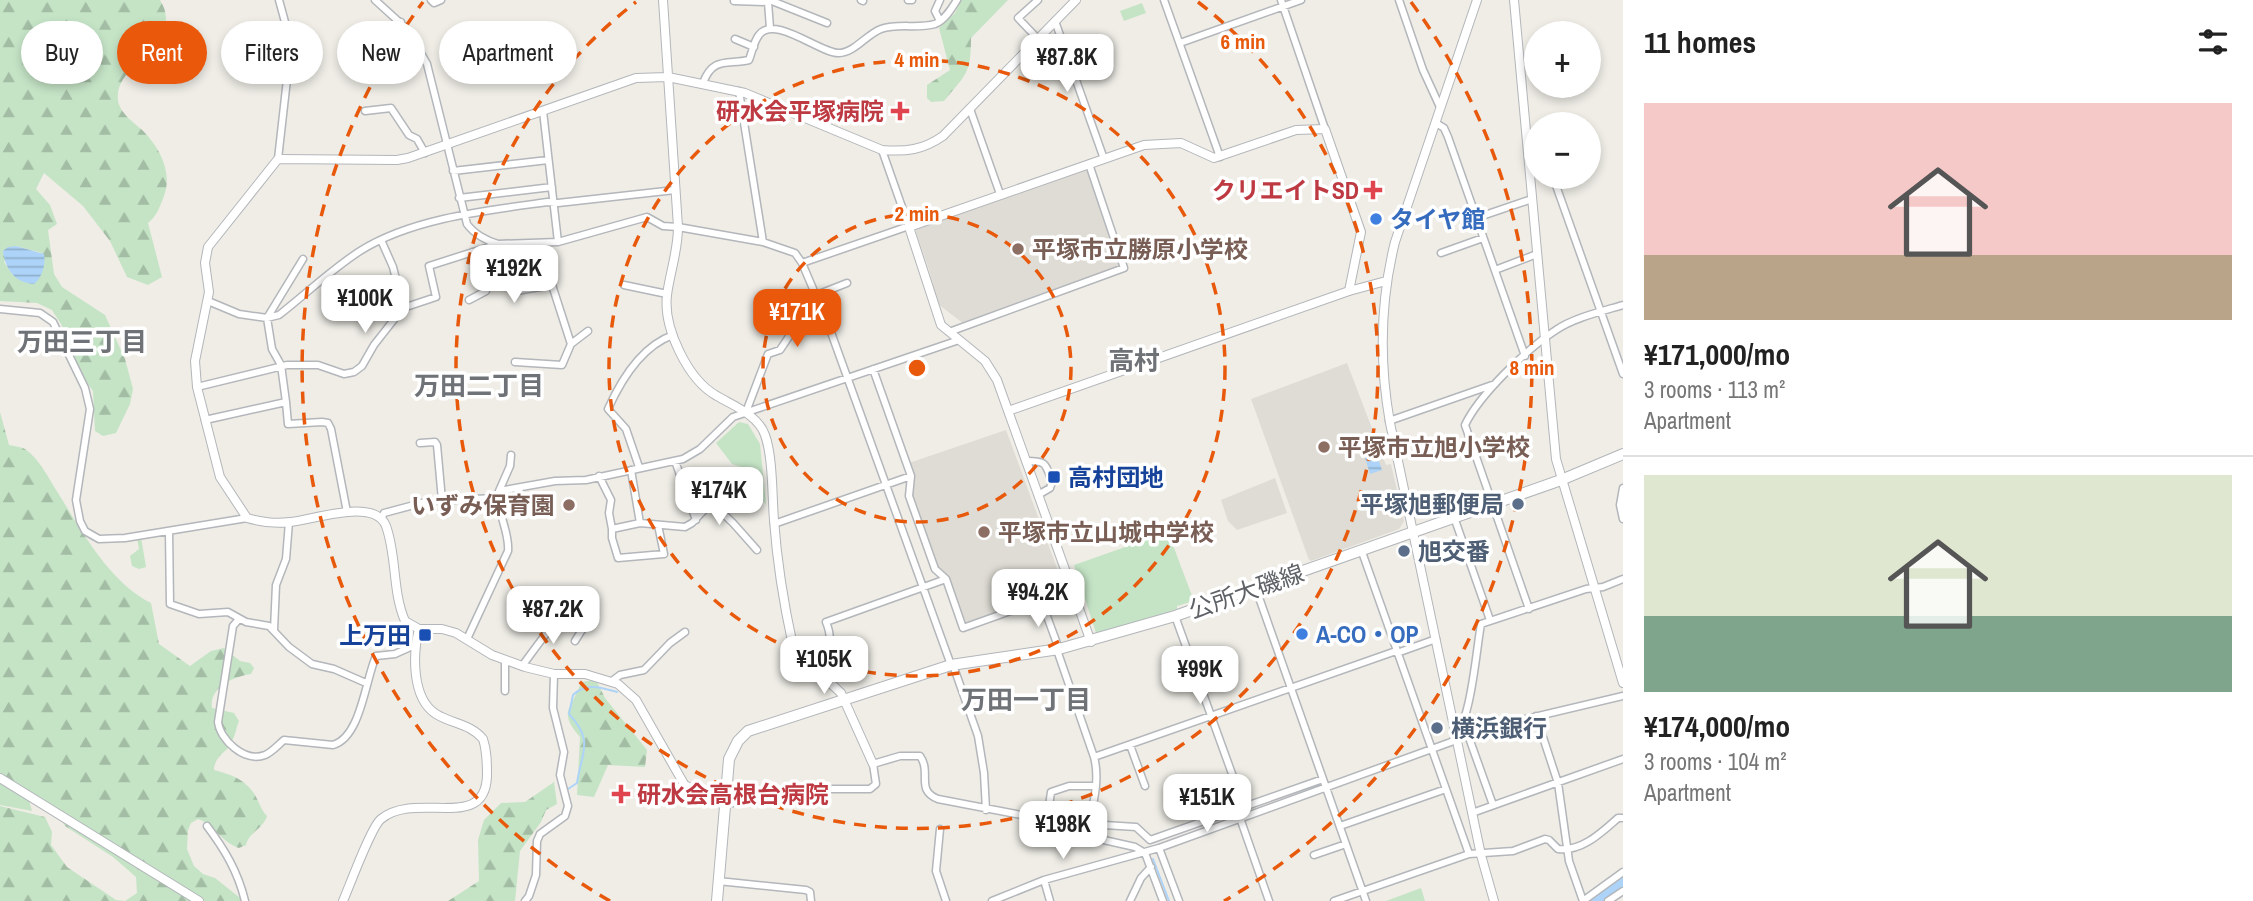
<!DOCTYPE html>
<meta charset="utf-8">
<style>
body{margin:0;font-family:"Archivo Narrow","Noto Sans JP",sans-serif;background:#f2f2f2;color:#222;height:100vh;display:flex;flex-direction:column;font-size:26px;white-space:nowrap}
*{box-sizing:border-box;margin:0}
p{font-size:23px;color:#767676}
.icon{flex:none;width:38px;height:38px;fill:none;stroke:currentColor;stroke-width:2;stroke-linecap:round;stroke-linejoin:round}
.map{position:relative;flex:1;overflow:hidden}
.side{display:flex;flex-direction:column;background:#fff;width:630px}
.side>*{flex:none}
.banner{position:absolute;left:21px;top:21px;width:665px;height:63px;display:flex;gap:14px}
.buttons{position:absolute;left:1524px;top:21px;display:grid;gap:14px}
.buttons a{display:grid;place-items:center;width:77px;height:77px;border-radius:50%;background:#fff;box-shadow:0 4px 10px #0003;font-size:35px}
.price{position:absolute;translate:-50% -60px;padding:0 16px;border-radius:14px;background:#fff;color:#222;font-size:23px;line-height:46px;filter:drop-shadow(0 2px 4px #0008)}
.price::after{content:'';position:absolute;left:50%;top:42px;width:21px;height:16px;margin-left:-10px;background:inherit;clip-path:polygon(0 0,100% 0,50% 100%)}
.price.current{background:#ea580c;color:#fff}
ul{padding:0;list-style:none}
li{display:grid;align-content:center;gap:14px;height:371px;padding:0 21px}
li+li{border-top:2px solid #e0e0e0}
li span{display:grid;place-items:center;height:217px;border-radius:0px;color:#555}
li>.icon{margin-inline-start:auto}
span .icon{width:126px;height:126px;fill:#fffc;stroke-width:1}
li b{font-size:30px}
h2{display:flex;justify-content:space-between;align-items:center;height:84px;padding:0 21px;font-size:30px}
.chip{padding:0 24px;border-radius:32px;background:#fff;box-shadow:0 4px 10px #0003;font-size:24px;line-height:63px}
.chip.current{background:#ea580c;color:#fff}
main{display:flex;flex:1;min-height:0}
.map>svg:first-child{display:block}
.education{fill:#dedcd4}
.green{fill:#c5e4c6}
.forest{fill:url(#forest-firs);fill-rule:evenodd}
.water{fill:url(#water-rules)}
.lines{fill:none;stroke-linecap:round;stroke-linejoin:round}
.stream{stroke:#add4f8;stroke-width:2}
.river{stroke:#add4f8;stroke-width:12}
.minor-casing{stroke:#b3b6ba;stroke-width:9}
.tertiary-casing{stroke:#b3b6ba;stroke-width:10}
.secondary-casing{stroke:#b2b5b9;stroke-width:12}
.minor{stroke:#fff;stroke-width:6}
.tertiary{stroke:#fff;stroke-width:8}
.secondary{stroke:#fff;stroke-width:10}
.ring{fill:none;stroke:#e8590c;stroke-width:3.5;stroke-dasharray:12 9}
.health-dot{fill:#e0444e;stroke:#fff;stroke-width:2.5}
.shop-dot{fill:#3f7fe0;stroke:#fff;stroke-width:2.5}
.education-dot{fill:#8d6e63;stroke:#fff;stroke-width:2.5}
.transit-dot{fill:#1a4fb4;stroke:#fff;stroke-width:2.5}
.service-dot{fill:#5c6f8a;stroke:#fff;stroke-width:2.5}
.labels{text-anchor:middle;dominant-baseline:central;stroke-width:7;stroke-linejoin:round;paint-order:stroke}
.health-label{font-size:24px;font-weight:bold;fill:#be3a42;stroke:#fff;text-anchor:end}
.shop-label{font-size:24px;font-weight:bold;fill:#366cbe;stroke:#fff;text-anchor:start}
.education-label{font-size:24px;font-weight:bold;fill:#785e54;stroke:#fff;text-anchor:start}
.transit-label{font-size:24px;font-weight:bold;fill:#164399;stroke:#fff;text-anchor:start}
.service-label{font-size:24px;font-weight:bold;fill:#4e5e75;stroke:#fff;text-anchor:start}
.street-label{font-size:24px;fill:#5e6165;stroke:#fff}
.neighbourhood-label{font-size:26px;font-weight:bold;fill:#6f7377;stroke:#fff}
.centre{fill:#e8590c;stroke:#fff;stroke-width:3.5}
.ring-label{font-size:21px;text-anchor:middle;font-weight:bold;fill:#e8590c;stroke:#fff;stroke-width:7;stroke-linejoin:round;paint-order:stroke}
</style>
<main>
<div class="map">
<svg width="1623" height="901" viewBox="0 0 1623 901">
<defs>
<pattern id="forest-firs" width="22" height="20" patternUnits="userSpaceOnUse" patternTransform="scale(1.75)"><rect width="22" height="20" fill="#c5e4c6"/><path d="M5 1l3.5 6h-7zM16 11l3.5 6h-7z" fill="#a3bca4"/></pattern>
<pattern id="water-rules" width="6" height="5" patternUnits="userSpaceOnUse" patternTransform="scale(1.75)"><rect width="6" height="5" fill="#add4f8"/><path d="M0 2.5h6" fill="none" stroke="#90afcc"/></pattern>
</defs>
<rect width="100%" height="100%" fill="#efede6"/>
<!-- education -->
<path class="education" d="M1085,170l3,1 33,95 -157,58 -26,-20 -9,-34 -13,-38 1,-3z
M1347,363l39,102 5,-1 13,57 -5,8 -88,32 -2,-1 -58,-161z
M1006,430l59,160 -98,34 -4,-2 -16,-47 -10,-7 -25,-71 3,-17 -6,-17z
M1275,478l12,35 -50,17 -9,-9 -7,-21z"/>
<!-- green -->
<path class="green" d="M1142,3l4,10 -22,8 -4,-10z
M739,422l9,2 12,20 6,61 -25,-38 -9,-3 -16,-21z
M1168,532l26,69 -17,5v3l-9,3 -72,21 -22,-68z
M141,537l5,30 -7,2 -7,-3 -2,-10 9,-7 -2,-11z
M0,697l32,114 -32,-6z
M1421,888l4,13h-39z"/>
<!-- forest -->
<path class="forest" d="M0,0h160c27,43 -47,63 -42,100 1,12 15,22 23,29 18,17 32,43 23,67 -4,10 -7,20 -16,27l14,54 -14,8 -21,-8 -17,-36 -27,-35 -39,-33 -8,16 14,16 7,19 -9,6 6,44 8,13 43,28 20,44 8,30 -3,15 -14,29 -13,3 -8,-5 -2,-40 -11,-15 -21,-52 -9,-14 -15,-7 -37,-2zM16,246l26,7 -18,29 -11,-7 -9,-13z
M961,0h47l-37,38c0,36 -5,36 -27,63l-13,1 -4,-4v-13l23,-15 -11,-42 16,-15z
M0,412l9,33c5,1 12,2 16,4 14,9 24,30 33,44 23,37 52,90 93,110l8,41 31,22 21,-15 13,-3 16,13 10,2 4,5 -3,6c-18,3 -42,13 -39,34l22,5 5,8c-3,7 -3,12 -6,18 -4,14 -19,15 -19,31 15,4 29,8 39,22 6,8 7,17 14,24 -4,13 -19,17 -21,29l-7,3c-18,-6 -25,-24 -41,-29l-7,4 -3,7 -1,19 7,17 9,8 12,4 29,23h-244v-95l45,11 7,15 -1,13 16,22 49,33 9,1 12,-8 -1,-16 -23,-20 -48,-31 -7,-11 -58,-32z
M596,680l9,18 42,52 -2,17 -37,-2 -14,32 -17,-2 3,-58c-23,-27 -8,-27 1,-55z
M554,782l3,22 -11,6 -5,12 -21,29 -5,50h-67l31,-20 -1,-41 6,-20 17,-17 24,-1z"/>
<!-- water -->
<path class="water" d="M16,246l28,8c2,10 -2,24 -10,30 -19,-1 -29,-15 -31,-33l5,-4z
M1374,447l8,23 -12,4 -7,-23z"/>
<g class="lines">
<!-- stream -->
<path class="stream" d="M568,789l9,-6c5,-32 17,-42 -8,-69l4,-19c14,-13 28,-7 44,-3
M1153,859l16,42"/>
<!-- river -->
<path class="river" d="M1594,901l29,-21"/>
<!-- minor casing -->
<g class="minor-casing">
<path id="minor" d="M375,0l33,30 19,34 40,160c7,10 20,17 31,20l60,-2 89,-25 16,9 15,1 85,15 32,11 7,10 26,61 123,341
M431,0l3,3 7,-3
M861,0l2,1
M908,0h4
M940,0l-5,11 5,10
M1164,0l56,157
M1281,0l44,129
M1399,0l24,70 17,37
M734,1l34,1
M772,1l55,22
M1055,21l49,138
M770,28l-2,-26 2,-1
M735,39l19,8
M1038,39l-20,-21 20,-18
M1180,43l121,-43
M354,50l47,-28
M703,83c10,-27 25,-18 46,-23 3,-8 5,-19 10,-25 15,-21 62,19 80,18 15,0 28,-19 42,-24 17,-6 37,0 54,-5 10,-4 17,-16 22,-24
M739,91l24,151
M970,109l30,85
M365,111l26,-3 18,27 8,4 8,14
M543,111l15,131
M1436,123l8,5 4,9 77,219
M882,150l27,77
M278,159l13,-115 -12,-44
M453,171l95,-11
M1553,177l70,197
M459,198l93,-11
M1476,218l56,-19
M381,240l12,27 10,41
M1441,253l42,-15
M802,263l107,-37
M1495,270l42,-16
M624,285l43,9
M469,300l17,-9 -14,-39
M208,301l31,13 28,4 12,-3c27,-21 53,-46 81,-64 52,-33 129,-41 188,-49l10,1 117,-13
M0,309l40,4 13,9 32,66 5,21 -14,91 4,21 5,10 14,8 26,-1 122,-20
M949,332l175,-64 -35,-104
M571,344l17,-13
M873,369l38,107 -2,20 26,73 11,10 17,49 109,-39
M197,387l90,-22h31l26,9 10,-2 8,-6 12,-21 29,-37 33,-11 -7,-31 69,-22 18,47 36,-6 19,59 -9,21 -47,-3
M286,402l2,22 34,-2 6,1 3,6 16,83
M746,412l22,-58 12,-4 26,-39 3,-13 38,-15
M205,420l81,-18 -5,-37 -9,-16 -5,-31 36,-59
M1389,421l106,-37
M420,443l15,-1 2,3 5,55
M675,461l21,59
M1026,461c21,0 19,2 26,21l-2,6 -12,7
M639,467l-13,-38 -18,-20c13,-29 34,-63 65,-74
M631,470l9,53
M599,476l12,24 -2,13 3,16 28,-6 45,4 7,-4 16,-17 6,-1 19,18 24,27
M1623,488l-3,17 3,14
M499,491l11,-25 1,-11
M382,517l2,-4 45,-12 68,-3
M1454,517l36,103
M774,524l137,-48
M612,529v9l6,20 46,-4 -6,-29
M169,531l1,73 29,10 29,-2 18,10 23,4 20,21 23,17 22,5 32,14
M1362,552l107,302
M1256,589l110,312
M1041,600l18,49
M1529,609l-64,-184c14,-30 63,-77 91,-95 17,-12 47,-19 67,-25
M1175,616l69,191
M239,619l-6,7 -15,96c2,18 27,41 47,33 7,-3 13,-10 19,-15l49,5c28,-8 32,-64 43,-89l19,-2 20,-9
M274,630l2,-45 10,-26 3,-37
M467,639l41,-88c2,-20 -13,-41 -9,-60l56,-10 31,-1 97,-21 17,-10 33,-32 226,-77
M1057,650l37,107 302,-106
M1397,653l39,-14
M953,665l25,71 6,37 2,37
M522,666l43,-58 22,14 -12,19
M814,668c15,-14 20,-27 12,-46l120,-43
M612,681l8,-6 24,-5 26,-27 15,-11
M505,691v-31
M1536,716l22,67 11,78 14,40
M1130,745l15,41
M1094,757c7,26 -3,54 -8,79l49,11 10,6 18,48
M724,804l34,-4 47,-11h65l6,-5 -3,-20 27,-8h20c12,17 -5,34 18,43l109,21 4,-28 18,-6h27
M1493,805l-25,-70 2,-3 153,-36
M1472,813l151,-54
M1240,818l29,83
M1088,824l48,3 14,13 173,-61
M207,826c18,24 31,46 38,75
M1340,826l106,-37
M940,829l-4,42 10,30
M1159,848l20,53
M1314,855l32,-11
M1044,880l6,21
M718,881l88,9 4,2 1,9
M525,901l4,-5 7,-21 1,-34 3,-7 25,-18 3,-10 -8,-31 4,-23 -11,-44 1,-34
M992,901l52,-21 115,-32 292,-106c20,-15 25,-91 30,-118l105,-35 17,-2 20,-8
M1130,901l11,-23 10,-11
M1334,901l135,-47 44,-3 32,-12 4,1 9,9c24,3 44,-17 60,-31h5
M1583,901l40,-29
M1608,901l15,-10"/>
</g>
<!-- tertiary casing -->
<g class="tertiary-casing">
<path id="tertiary" d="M663,0l15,227c0,24 -8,45 -11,68 -4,33 21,85 50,101 17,10 41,19 48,39 8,22 7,61 9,85 3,42 10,85 19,126l4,6 44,41 32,71
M1477,0l-82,242c-15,60 -16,119 -5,181l91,432 13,46
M1514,0l42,459 67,224
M1008,411l341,-120 37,-10
M1091,642l-94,-262 -12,-19 -44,-36 -32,-98 235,-82 37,-2 33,15 82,-28 29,-1 36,103 -12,59
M0,778l199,123
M724,804l-27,-11 -13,-9 -48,-84 -18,-16 -33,-10h-31l-29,-7 -33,-12 -36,-22 -14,-4h-23l-14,-8c-13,-30 -8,-65 -19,-95 -11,-29 -73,-6 -96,-4 -14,2 -29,0 -43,-4l-27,-41 -23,-90 -2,-26 14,-69 -4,-29 3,-16 70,-88 119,1 11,-2 228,-80 32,-1 77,16 137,57c24,2 41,0 61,-14l133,-136
M343,901c7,-16 28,-74 38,-82 36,-29 104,14 106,-43 0,-13 0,-25 -4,-37 -12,-15 -31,-15 -47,-25 -25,-16 -23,-61 -17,-85"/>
</g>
<!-- secondary casing -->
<g class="secondary-casing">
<path id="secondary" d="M717,901l12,-142 9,-18 10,-10 203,-66 108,-16 116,-33 386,-136 62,-26"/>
</g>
<!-- minor -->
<use href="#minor" class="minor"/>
<!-- tertiary -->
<use href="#tertiary" class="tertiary"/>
<!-- secondary -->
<use href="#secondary" class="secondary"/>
</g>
<!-- distance rings -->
<g class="ring">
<circle cx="917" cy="368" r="154"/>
<circle cx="917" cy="368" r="308"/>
<path d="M1198 2A461 461 0 1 1 636 2"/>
<path d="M610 901A615 615 0 0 1 423 2M1411 2A615 615 0 0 1 1224 901"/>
</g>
<!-- markers -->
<g class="health-dot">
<path d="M896.5 100.5h7v7h7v7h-7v7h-7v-7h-7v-7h7z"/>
<path d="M1369.5 179.5h7v7h7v7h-7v7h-7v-7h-7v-7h7z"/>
<path d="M617.5 783.5h7v7h7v7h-7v7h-7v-7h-7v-7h7z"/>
</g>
<g class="shop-dot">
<circle cx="1376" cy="219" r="7"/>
<circle cx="1302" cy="634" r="7"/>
</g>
<g class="education-dot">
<circle cx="1018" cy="249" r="7"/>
<circle cx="1324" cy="447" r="7"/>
<circle cx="569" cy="505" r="7"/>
<circle cx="984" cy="532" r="7"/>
</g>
<g class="transit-dot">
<rect x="1047" y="470" width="14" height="14" rx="3.5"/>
<rect x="418" y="628" width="14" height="14" rx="3.5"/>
</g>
<g class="service-dot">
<circle cx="1518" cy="504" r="7"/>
<circle cx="1404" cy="551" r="7"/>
<circle cx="1437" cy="728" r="7"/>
</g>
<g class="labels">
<!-- health labels -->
<g class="health-label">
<text x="884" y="111">研水会平塚病院</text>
<text x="1359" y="190">クリエイトSD</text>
<text x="637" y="794" text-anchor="start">研水会高根台病院</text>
</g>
<!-- shop labels -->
<g class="shop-label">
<text x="1390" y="219">タイヤ館</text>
<text x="1316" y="634">A-CO・OP</text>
</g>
<!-- education labels -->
<g class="education-label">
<text x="1032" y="249">平塚市立勝原小学校</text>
<text x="1338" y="447">平塚市立旭小学校</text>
<text x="555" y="505" text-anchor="end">いずみ保育園</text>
<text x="998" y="532">平塚市立山城中学校</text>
</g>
<!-- transit labels -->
<g class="transit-label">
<text x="1068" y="477">高村団地</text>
<text x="411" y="635" text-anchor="end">上万田</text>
</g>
<!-- service labels -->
<g class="service-label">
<text x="1504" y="504" text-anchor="end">平塚旭郵便局</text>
<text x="1418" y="551">旭交番</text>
<text x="1451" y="728">横浜銀行</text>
</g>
<!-- street labels -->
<g class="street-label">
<text transform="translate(1246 591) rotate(-19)">公所大磯線</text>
</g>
<!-- neighbourhood labels -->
<g class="neighbourhood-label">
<text x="82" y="341">万田三丁目</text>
<text x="1134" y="360">高村</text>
<text x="479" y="385">万田二丁目</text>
<text x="1026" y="699">万田一丁目</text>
</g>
</g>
<circle cx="917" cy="368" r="10" class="centre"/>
<g class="ring-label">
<text x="1243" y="49">6 min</text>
<text x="917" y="67">4 min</text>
<text x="917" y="221">2 min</text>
<text x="1532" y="375">8 min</text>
</g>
</svg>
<div class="buttons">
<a>+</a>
<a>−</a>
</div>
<b class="price" style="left:1067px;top:94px">¥87.8K</b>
<b class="price" style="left:514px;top:305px">¥192K</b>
<b class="price" style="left:365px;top:335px">¥100K</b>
<b class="price current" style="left:797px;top:349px">¥171K</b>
<b class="price" style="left:719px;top:527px">¥174K</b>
<b class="price" style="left:1038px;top:629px">¥94.2K</b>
<b class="price" style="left:553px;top:646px">¥87.2K</b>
<b class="price" style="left:824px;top:696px">¥105K</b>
<b class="price" style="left:1200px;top:706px">¥99K</b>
<b class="price" style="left:1207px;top:834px">¥151K</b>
<b class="price" style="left:1063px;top:861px">¥198K</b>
<div class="banner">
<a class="chip">Buy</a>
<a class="chip current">Rent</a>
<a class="chip">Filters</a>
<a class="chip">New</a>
<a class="chip">Apartment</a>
</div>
</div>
<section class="side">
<h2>11 homes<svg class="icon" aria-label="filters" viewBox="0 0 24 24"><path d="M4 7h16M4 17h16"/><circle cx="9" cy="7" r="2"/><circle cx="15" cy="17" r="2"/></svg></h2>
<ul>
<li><span style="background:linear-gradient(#f6c9c9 70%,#b9a48a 0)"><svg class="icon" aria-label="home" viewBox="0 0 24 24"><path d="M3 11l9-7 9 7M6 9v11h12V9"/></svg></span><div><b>¥171,000/mo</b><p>3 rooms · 113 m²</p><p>Apartment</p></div></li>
<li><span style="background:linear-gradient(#dfe7d0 65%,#7fa58c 0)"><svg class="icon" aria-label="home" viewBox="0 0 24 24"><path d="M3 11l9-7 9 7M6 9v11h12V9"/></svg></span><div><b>¥174,000/mo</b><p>3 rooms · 104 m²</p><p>Apartment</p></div></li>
</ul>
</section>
</main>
